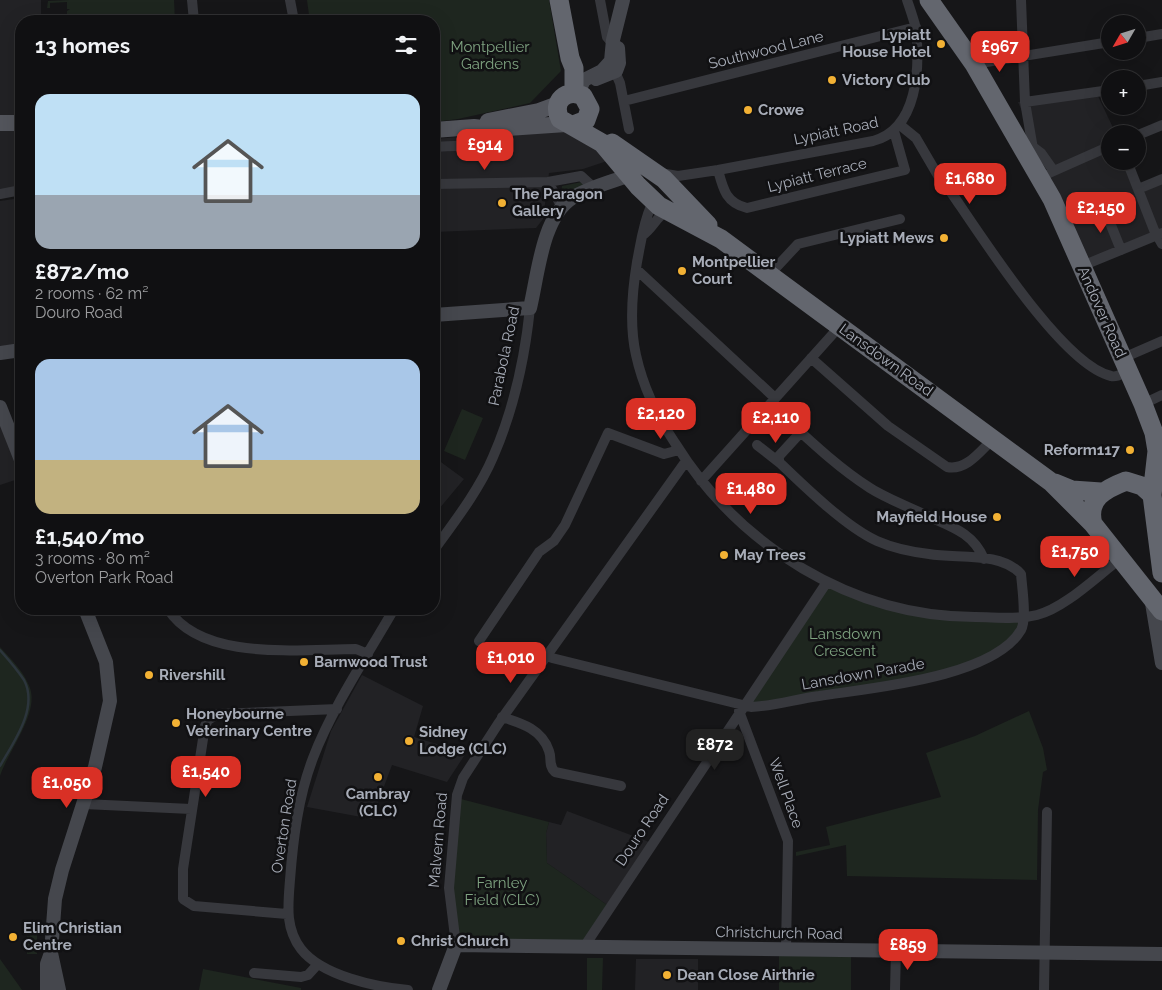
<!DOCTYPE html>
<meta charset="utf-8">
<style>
body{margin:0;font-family:Raleway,sans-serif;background:#1e1e20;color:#f1f3f6;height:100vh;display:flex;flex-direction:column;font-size:19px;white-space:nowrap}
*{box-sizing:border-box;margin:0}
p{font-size:16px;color:#9c9d9f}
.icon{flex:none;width:28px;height:28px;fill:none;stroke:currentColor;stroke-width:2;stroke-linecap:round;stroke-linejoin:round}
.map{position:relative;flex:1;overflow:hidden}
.panel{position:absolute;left:15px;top:15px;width:425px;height:600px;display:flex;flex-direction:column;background:#101012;border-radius:20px;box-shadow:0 5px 20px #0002,0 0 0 1px #303032}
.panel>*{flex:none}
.needle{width:32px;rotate:231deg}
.controls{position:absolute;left:1101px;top:15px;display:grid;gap:10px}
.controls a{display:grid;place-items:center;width:45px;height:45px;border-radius:50%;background:#101012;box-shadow:0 5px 20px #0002,0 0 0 1px #303032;font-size:25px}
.price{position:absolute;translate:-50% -42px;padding:0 11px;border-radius:10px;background:#d93025;color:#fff;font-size:16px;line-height:32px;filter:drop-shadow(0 1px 2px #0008)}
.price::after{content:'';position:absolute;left:50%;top:30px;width:15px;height:11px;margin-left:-8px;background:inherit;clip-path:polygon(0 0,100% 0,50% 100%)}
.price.selected{background:#222;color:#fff}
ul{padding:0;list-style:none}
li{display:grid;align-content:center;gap:10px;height:265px;padding:0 20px}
li span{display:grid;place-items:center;height:155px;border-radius:15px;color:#555}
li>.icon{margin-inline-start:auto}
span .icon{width:90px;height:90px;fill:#fffc;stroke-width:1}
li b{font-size:21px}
h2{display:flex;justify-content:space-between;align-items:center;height:60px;padding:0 20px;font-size:21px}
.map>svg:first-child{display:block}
.built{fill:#222225}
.green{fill:#1e261f}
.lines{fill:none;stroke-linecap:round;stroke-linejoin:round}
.stream{stroke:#2c353c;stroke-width:2.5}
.street{stroke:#37383d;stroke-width:10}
.secondary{stroke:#45474d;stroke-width:14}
.primary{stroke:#53555c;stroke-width:16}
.highway{stroke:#63666e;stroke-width:19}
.poi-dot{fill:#f2b134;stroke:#111113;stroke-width:2}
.labels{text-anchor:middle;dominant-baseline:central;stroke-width:5;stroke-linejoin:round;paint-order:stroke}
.poi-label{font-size:15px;font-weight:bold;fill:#a8adb8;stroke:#111113;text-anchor:start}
.park-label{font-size:15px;fill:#7fa381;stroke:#111113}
.street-label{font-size:15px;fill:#a8adb8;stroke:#111113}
</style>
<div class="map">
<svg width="1162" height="990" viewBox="0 0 1162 990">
<rect width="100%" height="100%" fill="#161618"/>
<!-- built -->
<path class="built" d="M0,0h41v21h-20v171l-21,2z
M1097,94l19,40h-6v27h19l11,23 22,-8v55l-75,31 -69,-160z
M562,128l37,17 11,15 -27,9 -34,4 -6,46 -7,9 -102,4v-93z
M21,198v146l-21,3v-146z
M0,407l21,63v8l-21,7z
M434,457l30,22 -30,36z
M362,675l61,31 -9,31 52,16 -19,29 -55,-17 -20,54 -65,-12 24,-76z
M567,811l85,32 -42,64 -63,-44 -1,-30 3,-11 12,3z
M636,959h62v31h-63z"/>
<!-- green -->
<path class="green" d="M69,0h105l1,21h-105v-3h-13l10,-2v-5l3,-2h-3v-7l-17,1v5h-3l1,-7z
M307,0h242l12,71 -31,32 -72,16 -24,3v-101h-129l4,-6z
M582,182l2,3 -19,11 -4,-3 1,-7z
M462,409l21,9 -18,42 -21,-9z
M827,582l63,24 133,11 -16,29 -71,31 -194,29z
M0,647c10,11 25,26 30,41 9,26 -22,63 -30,88z
M1029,711l14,37 4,22 -4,2 -5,38 -1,70 -190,-4 -1,-31 -50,11v-4l34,-7 -4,-18 115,-30 -15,-44 49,-17z
M457,798l92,24 -3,11 1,30 63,44 -26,40 -128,-2 -6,-33z
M30,933h7v21h-10v-18h3z
M779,949l72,1v40h-72z
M587,958h16l-1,32h-15z
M0,959l22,31h-22z
M203,969l98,19v2h-102z"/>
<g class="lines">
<!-- stream -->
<path class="stream" d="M0,650c8,9 17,19 24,30 15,28 -11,63 -24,86"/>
<!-- street -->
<path class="street" d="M192,0l2,21
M290,0l4,21
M600,0l7,37 6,7h3
M1021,0l4,102 13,76 72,-32
M1138,38l24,-4
M974,64l136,-22
M613,67l7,16 9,46
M1138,86l24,-4
M624,101l292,-74
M1025,102l85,-12
M900,125l16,13 24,41 4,3c31,44 117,183 167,194 6,2 12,-3 18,-5
M1138,135l24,-10
M434,147c22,-2 43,2 57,-18
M1033,147l8,6 12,17
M1127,161l27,69 8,14
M718,170c5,19 8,33 29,38l158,-38 -11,-39
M660,173l18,3 40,-6 155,-29c45,-12 47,-73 43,-112 -2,-9 -6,-20 -9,-29
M548,182l14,25
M434,184l114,-2 33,-6 12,11
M1138,189l24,-10
M0,194l21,-4
M648,198l3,8c-8,18 -10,36 -14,56 -5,30 -8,62 -1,93 7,32 21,61 39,88 64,103 177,174 300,174 20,0 42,3 62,-2 28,-7 60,-39 83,-56
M1104,208l17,42
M643,235c9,-6 13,-17 23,-24
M1082,266l80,-33
M636,269l139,129
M770,274l28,-30 102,-25
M811,358l77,68 59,41c20,4 34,-17 47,-29
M1123,358l39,-17
M770,404c32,29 64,61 100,84 19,12 42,20 62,30 23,10 42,17 52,41
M1143,404l19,-9
M757,445l23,18
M701,481l139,-155
M434,550c21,-29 45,-60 59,-93 20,-46 32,-100 37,-149
M168,609c34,53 132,40 188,40l12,5
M394,609c-27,47 -62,99 -81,149 -15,39 -20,82 -23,122 -2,25 -5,48 11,69 21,27 75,38 107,41
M479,641l60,-89 15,-11 11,-16 43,-92 56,21 15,-4
M547,655l5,3 199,49c24,-1 45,-8 68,-11 51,-8 174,-18 202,-66 6,-11 1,-43 0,-56 -21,-23 -64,-15 -92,-20 -17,-2 -36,-6 -52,-13 -31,-14 -73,-55 -98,-79v-6l22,-24
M739,711l49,130 -2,108
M502,717c19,6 40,12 47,34 3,8 -1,14 6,21l66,14
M84,804l107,5
M287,914l-93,-8 -11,-7v-30l22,-143 3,-6 10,-6 119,-5
M456,945l-7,-57 8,-93 6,-17 35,-54 188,-263
M584,947l243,-365
M254,973l47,4 7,-2 10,-11
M895,990l1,-40
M1044,990l3,-178"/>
<!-- secondary -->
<path class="secondary" d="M596,79l20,-8 3,-8 -1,-15
M578,93l6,-13 18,-9 9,-10 2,-21 10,-40
M434,315l96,-7c8,-33 12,-91 42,-110 18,-11 39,-16 58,-23
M0,353l21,-3
M0,407l21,53
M1151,597l11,66
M51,953l8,37
M47,990v-26l4,-11 4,-54 7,-29 33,-103 15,-66 -4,-39 -21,-53
M439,990l17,-45 706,9"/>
<!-- primary -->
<path class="primary" d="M488,121l51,-10 19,-7
M0,123h21
M434,130l40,-3 17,2 75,-5"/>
<!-- highway -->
<path class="highway" d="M559,0l11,58 4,10v25
M929,0l45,64 78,135 91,205 11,29 3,18 -5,44 10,78
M573,125l13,-5 4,-11 -7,-13c-16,-8 -32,5 -23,23l42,24 36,43 21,20 62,33 330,243 42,42 69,87
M612,143l52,36 44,46
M1055,483l17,7 29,2
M1093,524c-7,-25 12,-35 33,-43l16,5 10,9"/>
</g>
<!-- markers -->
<g class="poi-dot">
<circle cx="941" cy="44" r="5"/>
<circle cx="832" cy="80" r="5"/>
<circle cx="748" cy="110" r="5"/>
<circle cx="502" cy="203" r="5"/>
<circle cx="944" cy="238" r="5"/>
<circle cx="682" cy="271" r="5"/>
<circle cx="1130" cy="450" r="5"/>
<circle cx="997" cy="517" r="5"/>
<circle cx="724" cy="555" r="5"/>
<circle cx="304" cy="662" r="5"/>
<circle cx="149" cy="675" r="5"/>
<circle cx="176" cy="723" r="5"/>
<circle cx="409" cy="741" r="5"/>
<circle cx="378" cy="777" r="5"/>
<circle cx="13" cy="937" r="5"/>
<circle cx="401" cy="941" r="5"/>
<circle cx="667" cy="975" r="5"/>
</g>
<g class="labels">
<!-- poi labels -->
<g class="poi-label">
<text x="931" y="35" text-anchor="end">Lypiatt<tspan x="931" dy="17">House Hotel</tspan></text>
<text x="842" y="80">Victory Club</text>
<text x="758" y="110">Crowe</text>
<text x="512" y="194">The Paragon<tspan x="512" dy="17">Gallery</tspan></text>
<text x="934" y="238" text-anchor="end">Lypiatt Mews</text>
<text x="692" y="262">Montpellier<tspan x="692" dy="17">Court</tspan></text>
<text x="1120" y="450" text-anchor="end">Reform117</text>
<text x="987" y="517" text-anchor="end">Mayfield House</text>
<text x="734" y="555">May Trees</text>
<text x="314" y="662">Barnwood Trust</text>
<text x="159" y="675">Rivershill</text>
<text x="186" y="714">Honeybourne<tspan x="186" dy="17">Veterinary Centre</tspan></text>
<text x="419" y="732">Sidney<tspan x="419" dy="17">Lodge (CLC)</tspan></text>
<text x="378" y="794" text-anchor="middle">Cambray<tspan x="378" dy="17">(CLC)</tspan></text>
<text x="23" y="928">Elim Christian<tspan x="23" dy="17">Centre</tspan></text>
<text x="411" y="941">Christ Church</text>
<text x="677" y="975">Dean Close Airthrie</text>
</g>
<!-- park labels -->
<g class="park-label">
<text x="490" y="47">Montpellier<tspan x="490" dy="17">Gardens</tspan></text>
<text x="845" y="634">Lansdown<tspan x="845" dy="17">Crescent</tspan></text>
<text x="502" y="883">Farnley<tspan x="502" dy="17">Field (CLC)</tspan></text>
</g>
<!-- street labels -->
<g class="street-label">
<text transform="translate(766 50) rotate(-14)">Southwood Lane</text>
<text transform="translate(836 131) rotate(-12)">Lypiatt Road</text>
<text transform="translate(817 175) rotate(-14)">Lypiatt Terrace</text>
<text transform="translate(1102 312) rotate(66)">Andover Road</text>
<text transform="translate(504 356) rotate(-78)">Parabola Road</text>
<text transform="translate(886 360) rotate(36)">Lansdown Road</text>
<text transform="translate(863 674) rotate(-10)">Lansdown Parade</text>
<text transform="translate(786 793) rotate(70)">Well Place</text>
<text transform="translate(284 826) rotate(-81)">Overton Road</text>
<text transform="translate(642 830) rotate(-56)">Douro Road</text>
<text transform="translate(438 840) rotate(-85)">Malvern Road</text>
<text transform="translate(779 933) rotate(1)">Christchurch Road</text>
</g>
</g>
</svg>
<div class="controls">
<a><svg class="needle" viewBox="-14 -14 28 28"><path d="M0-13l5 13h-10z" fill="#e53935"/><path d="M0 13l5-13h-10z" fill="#9c9d9f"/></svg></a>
<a>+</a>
<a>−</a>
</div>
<b class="price" style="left:1000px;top:73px">£967</b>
<b class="price" style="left:485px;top:171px">£914</b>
<b class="price" style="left:970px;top:205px">£1,680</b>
<b class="price" style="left:1101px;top:234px">£2,150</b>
<b class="price" style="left:661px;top:440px">£2,120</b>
<b class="price" style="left:776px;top:444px">£2,110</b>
<b class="price" style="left:751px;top:515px">£1,480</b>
<b class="price" style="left:1075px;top:578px">£1,750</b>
<b class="price" style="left:511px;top:684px">£1,010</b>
<b class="price selected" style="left:715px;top:771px">£872</b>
<b class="price" style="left:206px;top:798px">£1,540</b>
<b class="price" style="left:67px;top:809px">£1,050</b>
<b class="price" style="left:908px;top:971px">£859</b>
<section class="panel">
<h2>13 homes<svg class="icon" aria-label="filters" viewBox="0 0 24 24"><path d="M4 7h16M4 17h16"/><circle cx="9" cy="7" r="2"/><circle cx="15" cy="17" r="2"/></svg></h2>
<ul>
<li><span style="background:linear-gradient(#bfe0f5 65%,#9aa5b1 0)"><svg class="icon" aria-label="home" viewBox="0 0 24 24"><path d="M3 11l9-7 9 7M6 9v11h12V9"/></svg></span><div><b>£872/mo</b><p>2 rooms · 62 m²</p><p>Douro Road</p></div></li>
<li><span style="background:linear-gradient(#a9c7e8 65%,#c2b280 0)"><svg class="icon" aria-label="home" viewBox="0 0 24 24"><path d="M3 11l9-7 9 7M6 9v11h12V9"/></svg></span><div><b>£1,540/mo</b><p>3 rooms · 80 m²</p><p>Overton Park Road</p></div></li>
</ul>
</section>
</div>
